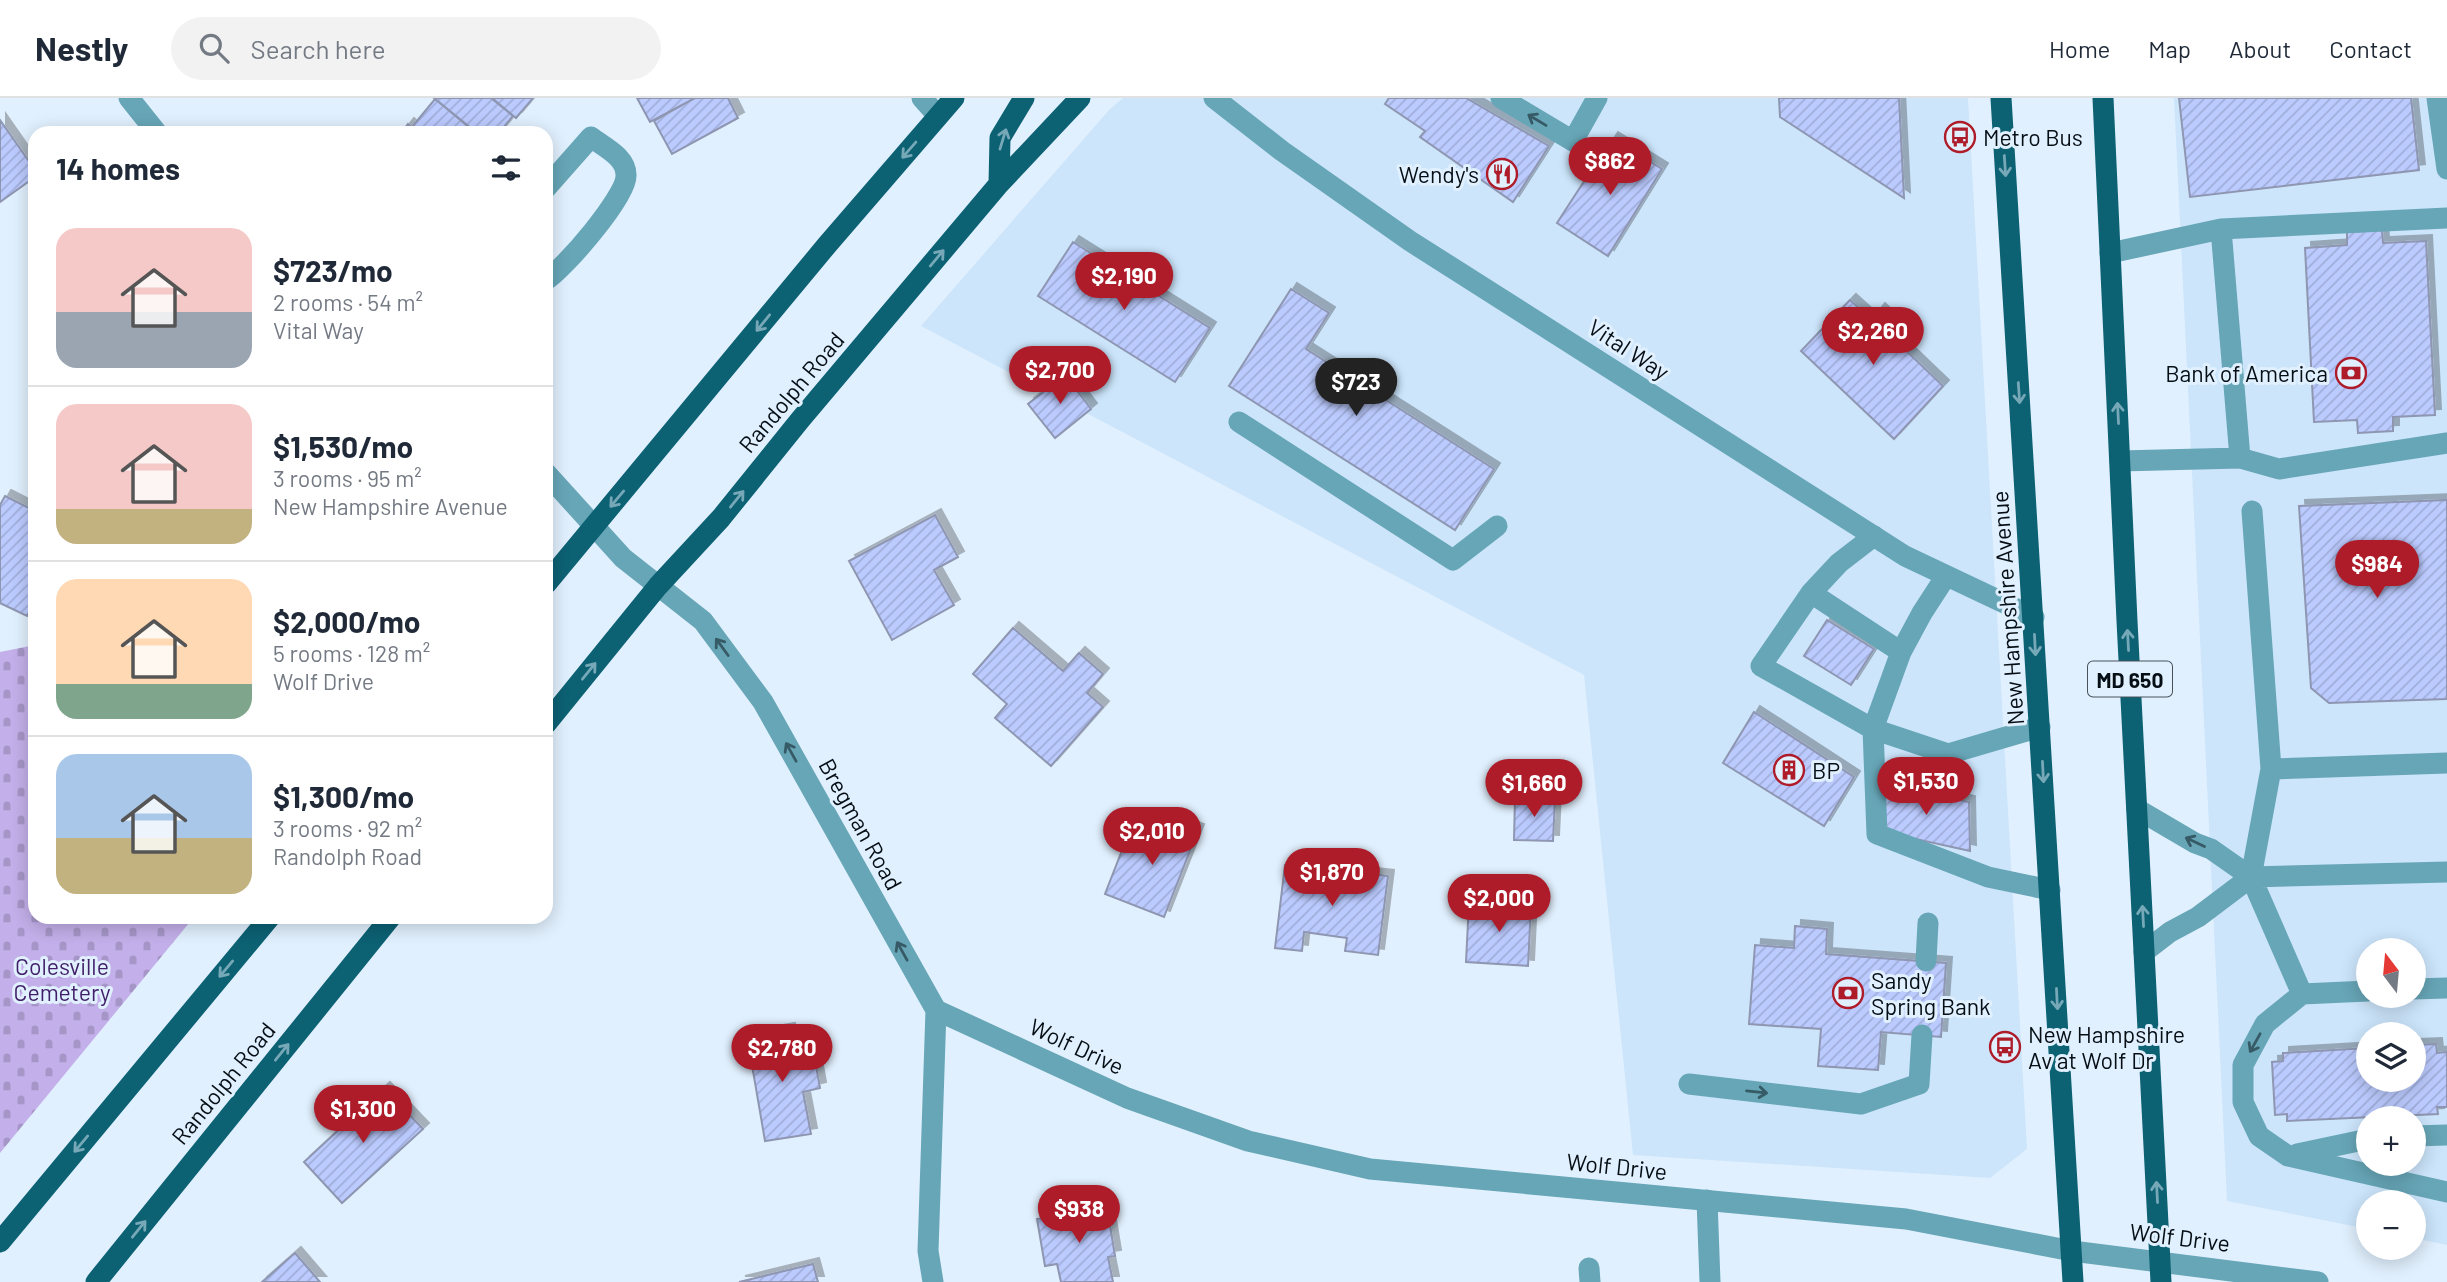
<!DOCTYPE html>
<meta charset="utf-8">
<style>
body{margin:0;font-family:Barlow,sans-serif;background:#f2f2f3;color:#1f2937;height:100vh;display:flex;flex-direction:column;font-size:26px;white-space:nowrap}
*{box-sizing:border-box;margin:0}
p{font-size:23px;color:#747a83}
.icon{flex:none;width:38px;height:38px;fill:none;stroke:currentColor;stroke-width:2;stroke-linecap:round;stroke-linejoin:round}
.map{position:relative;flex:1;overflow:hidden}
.side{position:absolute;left:28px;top:28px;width:525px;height:798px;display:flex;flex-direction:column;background:#fff;border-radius:21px;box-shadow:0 4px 18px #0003}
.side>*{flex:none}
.needle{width:46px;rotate:344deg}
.tools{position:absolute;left:2356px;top:840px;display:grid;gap:14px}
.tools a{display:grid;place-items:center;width:70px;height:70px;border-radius:50%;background:#fff;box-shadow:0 4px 18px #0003;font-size:35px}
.price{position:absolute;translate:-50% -60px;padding:0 16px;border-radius:24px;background:#ae1b29;color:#fff;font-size:23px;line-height:46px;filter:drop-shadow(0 2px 4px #0008)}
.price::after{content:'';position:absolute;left:50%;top:42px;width:21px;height:16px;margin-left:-10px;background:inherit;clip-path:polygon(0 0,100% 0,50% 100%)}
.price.on{background:#222;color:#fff}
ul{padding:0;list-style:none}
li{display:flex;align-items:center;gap:21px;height:175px;padding:0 28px}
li+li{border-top:2px solid #e0e1e3}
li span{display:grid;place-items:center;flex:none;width:196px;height:140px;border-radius:21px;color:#555}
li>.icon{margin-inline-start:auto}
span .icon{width:84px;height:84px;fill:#fffc;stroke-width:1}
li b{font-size:30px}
h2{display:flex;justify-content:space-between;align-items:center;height:84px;padding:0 28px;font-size:30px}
header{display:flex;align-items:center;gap:42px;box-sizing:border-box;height:98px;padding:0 35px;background:#fff;border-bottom:2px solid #e0e1e3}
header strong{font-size:33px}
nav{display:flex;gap:38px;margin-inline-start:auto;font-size:24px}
.search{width:490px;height:63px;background:#f2f2f3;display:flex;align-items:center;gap:18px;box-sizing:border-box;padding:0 24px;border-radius:38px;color:#747a83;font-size:26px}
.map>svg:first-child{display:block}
.built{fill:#cce5fb;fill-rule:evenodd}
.cemetery{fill:url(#cemetery-stones)}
.building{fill:url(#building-hatch);stroke:#8e96b1;stroke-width:2;filter:url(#shadow)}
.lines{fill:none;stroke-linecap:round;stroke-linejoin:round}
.lane{stroke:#67a6b7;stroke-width:21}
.street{stroke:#67a6b7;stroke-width:21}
.primary{stroke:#0c6173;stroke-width:21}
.oneway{stroke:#365a66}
.oneway2{stroke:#76a8b8}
.labels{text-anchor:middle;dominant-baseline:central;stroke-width:6;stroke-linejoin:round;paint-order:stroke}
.shield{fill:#e1f0fe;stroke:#48525b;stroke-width:2}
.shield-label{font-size:21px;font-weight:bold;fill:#060e15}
.poi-label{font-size:23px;fill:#060e15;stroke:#e1f0fe;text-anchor:start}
.street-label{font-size:23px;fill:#060e15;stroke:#e1f0fe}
.park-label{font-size:23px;fill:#401e68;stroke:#e1f0fe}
</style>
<header>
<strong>Nestly</strong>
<div class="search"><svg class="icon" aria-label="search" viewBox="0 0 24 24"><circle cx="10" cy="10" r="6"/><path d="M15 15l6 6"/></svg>Search here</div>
<nav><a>Home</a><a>Map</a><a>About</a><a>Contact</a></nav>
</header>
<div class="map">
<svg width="2447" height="1184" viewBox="0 0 2447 1184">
<defs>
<pattern id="cemetery-stones" width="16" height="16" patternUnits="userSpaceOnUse" patternTransform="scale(1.75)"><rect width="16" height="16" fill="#c3afe9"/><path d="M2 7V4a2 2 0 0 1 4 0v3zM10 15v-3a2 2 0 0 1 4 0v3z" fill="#a695c7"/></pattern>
<pattern id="building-hatch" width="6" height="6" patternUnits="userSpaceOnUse" patternTransform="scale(1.75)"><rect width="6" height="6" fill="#bccbff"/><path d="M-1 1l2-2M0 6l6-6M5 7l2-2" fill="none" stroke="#a0adda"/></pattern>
<filter id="shadow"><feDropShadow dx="6" dy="-6" stdDeviation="0" flood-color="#0004"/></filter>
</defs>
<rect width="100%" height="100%" fill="#e1f0fe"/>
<!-- built -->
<path class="built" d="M1123,0h845l59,1051 -37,29 -357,-23 -49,-480 -663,-349 188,-216z
M2174,0h273v1147l-34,-7v-36h-45v27l-141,-28zM2368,852h45v46h-45zM2368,936h45v46h-45zM2368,1020h45v46h-45z"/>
<!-- cemetery -->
<path class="cemetery" d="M35,547v272h159l-194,236v-501z"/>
<!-- building -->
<path class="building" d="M434,0h57l22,18 -14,17h-22z
M492,0h41l-17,20z
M637,0h58l-45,24z
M695,0h33l10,20 -66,36 -18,-33z
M1389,0h77l83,48 -36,56 -93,-65 5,-6 -40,-27z
M1779,0h120l5,100 -124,-81z
M2179,0h232l8,72 -229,27z
M435,1l41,34h-57l-7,-6z
M0,22l35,50v7l-35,25z
M408,26l10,9h-17z
M1612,40l50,31 -54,87 -51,-33z
M2382,132l1,13 43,-2 9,174 -42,2v14l-35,2 -1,-13 -43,2 -9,-174 42,-3v-13z
M1073,144l137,86 -35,54 -137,-86z
M1291,191l38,24 -23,36 188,120 -39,61 -226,-144z
M1850,202l21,19 8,-10 27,26 -8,8 45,43 -49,53 -93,-88z
M1065,277l26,34 -36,29 -27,-34z
M5,398l30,15v89l-8,16 -27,-13v-98z
M2447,402v199l-118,4 -18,-15 -12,-182z
M935,417l23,42 -24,13 20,35 -62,35 -43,-79z
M1827,522l47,29 -23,36 -47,-29z
M1013,530l50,43 16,-18 24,21 -16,19 16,14 -52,59 -56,-48 12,-14 -34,-30z
M1754,614l100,65 -30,49 -101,-63z
M1881,685l88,19 1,49 -86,-19z
M1515,699l40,2 -2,42 -39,-1z
M1159,718l39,14 -34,87 -59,-23 23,-59 20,8z
M1285,767l103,11 -10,79 -33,-4 2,-13 -43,-6 -2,19 -27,-3z
M1469,804l62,3 -3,61 -62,-4z
M1795,828l32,3 -1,25 120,9 -5,74 -60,-5 -3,38 -60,-4 3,-37 -72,-5 6,-79 39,3z
M789,931l4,23 20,-3 7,39 -17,4 8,42 -46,7 -18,-105z
M2436,946l1,9 10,-1v55h-10l1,7 -151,7v-7l-12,1 -3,-53 11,-1v-8l85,-5v32h45v-35z
M384,990l39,41 -81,74 -38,-41z
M1107,1109l8,49 -7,1 5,25h-52l-4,-18 -12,2 -8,-47z
M295,1155l25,29h-58z
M813,1166l5,18h-79z"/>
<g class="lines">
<!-- lane -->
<path class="lane" d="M922,0l16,18
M1501,0l72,43 24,-43
M2437,0l10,71
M2110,155l111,-24
M1239,324l214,138 44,-34
M2240,360l-19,-229 226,-11
M2120,363l120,-3 39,11 168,-26
M2252,413l19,258
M1874,438l-35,27 -28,30 -50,73 112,63 4,105 111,43 62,13
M1811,495l90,59 -28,77 75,25 92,-27
M1901,554l21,-39 24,-37
M2137,711l58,34 16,6 40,28 196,-5
M2144,854l26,-20 28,-15 53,-40
M1926,863l2,-38
M2413,891l34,-1
M2368,893l-66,3 -51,-117 20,-108 176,-6
M2302,896l-37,30 -22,41v37l16,34 29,20 159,36
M1689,986l172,20 58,-20 3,-49
M2413,1038l34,-1
M2297,1056l71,-15
M1707,1102l3,82
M1589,1170l1,14"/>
<!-- street -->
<path class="street" d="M129,0l28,35
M1214,0l68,53 128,90 495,315 129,61
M546,90l45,-51c13,10 36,20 35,39 0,21 -62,93 -80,104
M546,375l77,85 80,63 60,81 173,308 -8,241 5,31
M936,912l191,88 121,43 122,28 536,50 166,32 246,31"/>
<!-- primary -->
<path class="primary" d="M2001,0l72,1184
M2103,0l24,523 34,661
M999,86l1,-46 24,-40
M546,486l281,-339 127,-147
M546,626l112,-138 63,-68 79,-98 199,-236 81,-86
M0,1144l270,-325
M96,1184l295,-365"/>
</g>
<!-- one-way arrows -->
<defs><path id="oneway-shaft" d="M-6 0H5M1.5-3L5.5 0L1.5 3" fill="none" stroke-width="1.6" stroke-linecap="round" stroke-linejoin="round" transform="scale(1.75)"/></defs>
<g class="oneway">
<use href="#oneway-shaft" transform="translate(1537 22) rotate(-149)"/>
<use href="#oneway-shaft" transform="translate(722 549) rotate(-126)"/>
<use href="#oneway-shaft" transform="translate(791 654) rotate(-119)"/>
<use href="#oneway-shaft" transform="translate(2195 744) rotate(-155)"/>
<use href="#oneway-shaft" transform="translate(902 853) rotate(-119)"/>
<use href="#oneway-shaft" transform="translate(2255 945) rotate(119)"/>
<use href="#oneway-shaft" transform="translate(1757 994) rotate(6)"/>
</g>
<g class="oneway2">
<use href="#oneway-shaft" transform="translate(1003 41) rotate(-73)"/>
<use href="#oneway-shaft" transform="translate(909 52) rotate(131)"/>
<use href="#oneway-shaft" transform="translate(2005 68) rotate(86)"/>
<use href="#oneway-shaft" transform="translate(937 160) rotate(-50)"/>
<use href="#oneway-shaft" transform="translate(763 225) rotate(129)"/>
<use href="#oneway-shaft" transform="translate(2019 295) rotate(86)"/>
<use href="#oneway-shaft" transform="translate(2118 315) rotate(-93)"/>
<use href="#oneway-shaft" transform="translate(617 401) rotate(130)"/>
<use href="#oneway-shaft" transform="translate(737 401) rotate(-51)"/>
<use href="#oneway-shaft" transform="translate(2128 542) rotate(-93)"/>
<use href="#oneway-shaft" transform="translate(2035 547) rotate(87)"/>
<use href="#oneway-shaft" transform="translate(589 573) rotate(-51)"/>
<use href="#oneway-shaft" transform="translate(2043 674) rotate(87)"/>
<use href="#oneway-shaft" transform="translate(2143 818) rotate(-93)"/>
<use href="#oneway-shaft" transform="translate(226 871) rotate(130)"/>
<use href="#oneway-shaft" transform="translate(2057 901) rotate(87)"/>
<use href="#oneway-shaft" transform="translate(282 954) rotate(-51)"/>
<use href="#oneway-shaft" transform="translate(81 1046) rotate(130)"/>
<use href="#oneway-shaft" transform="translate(2157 1094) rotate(-93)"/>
<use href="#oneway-shaft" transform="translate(139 1131) rotate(-51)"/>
</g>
<!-- icons -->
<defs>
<g id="bus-ring" transform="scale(1.575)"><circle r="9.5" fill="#e1f0fe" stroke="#ae1b29" stroke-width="1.5"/><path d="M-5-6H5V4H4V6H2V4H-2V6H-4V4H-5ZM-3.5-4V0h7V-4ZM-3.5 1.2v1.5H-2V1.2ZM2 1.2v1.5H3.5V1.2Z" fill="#ae1b29"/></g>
<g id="restaurant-ring" transform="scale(1.575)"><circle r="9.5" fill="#e1f0fe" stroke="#ae1b29" stroke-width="1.5"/><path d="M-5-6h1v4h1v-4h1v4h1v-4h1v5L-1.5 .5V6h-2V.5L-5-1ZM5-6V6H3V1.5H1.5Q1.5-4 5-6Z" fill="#ae1b29"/></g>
<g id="bank-ring" transform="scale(1.575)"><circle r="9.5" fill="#e1f0fe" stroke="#ae1b29" stroke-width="1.5"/><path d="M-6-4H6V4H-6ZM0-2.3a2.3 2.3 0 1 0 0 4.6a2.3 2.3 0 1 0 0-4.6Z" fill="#ae1b29"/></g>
<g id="building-ring" transform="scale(1.575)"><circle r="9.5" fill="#e1f0fe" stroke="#ae1b29" stroke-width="1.5"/><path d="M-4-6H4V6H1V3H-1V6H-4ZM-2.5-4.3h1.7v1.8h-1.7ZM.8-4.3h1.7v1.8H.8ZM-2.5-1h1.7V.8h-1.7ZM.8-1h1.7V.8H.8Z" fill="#ae1b29"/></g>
</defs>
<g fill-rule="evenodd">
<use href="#bus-ring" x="1960" y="39"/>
<use href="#restaurant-ring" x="1502" y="76"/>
<use href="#bank-ring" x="2351" y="275"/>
<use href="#building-ring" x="1789" y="672"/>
<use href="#bank-ring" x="1848" y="895"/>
<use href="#bus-ring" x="2005" y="949"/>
</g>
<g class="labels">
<!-- shield labels -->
<rect class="shield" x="2088" y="563.5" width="84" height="35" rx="5"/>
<g class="shield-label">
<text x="2130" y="581">MD 650</text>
</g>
<!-- poi labels -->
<g class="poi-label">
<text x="1983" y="39">Metro Bus</text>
<text x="1479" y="76" text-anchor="end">Wendy's</text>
<text x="2328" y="275" text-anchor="end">Bank of America</text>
<text x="1812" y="672">BP</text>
<text x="1871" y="882">Sandy<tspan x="1871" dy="26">Spring Bank</tspan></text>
<text x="2028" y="936">New Hampshire<tspan x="2028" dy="26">Av at Wolf Dr</tspan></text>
</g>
<!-- street labels -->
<g class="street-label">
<text transform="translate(1629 251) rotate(33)">Vital Way</text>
<text transform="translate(791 294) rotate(-50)">Randolph Road</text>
<text transform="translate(2007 510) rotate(-94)">New Hampshire Avenue</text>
<text transform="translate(861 726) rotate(61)">Bregman Road</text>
<text transform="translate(1077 948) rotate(25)">Wolf Drive</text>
<text transform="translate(223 985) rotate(-51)">Randolph Road</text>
<text transform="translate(1617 1068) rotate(6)">Wolf Drive</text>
<text transform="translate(2180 1139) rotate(7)">Wolf Drive</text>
</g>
<!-- park labels -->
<g class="park-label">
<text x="62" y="868">Colesville<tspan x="62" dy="26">Cemetery</tspan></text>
</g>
</g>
</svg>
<div class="tools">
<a><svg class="needle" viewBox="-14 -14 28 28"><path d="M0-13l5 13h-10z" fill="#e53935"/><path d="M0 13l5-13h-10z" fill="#747a83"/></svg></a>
<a><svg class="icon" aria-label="layers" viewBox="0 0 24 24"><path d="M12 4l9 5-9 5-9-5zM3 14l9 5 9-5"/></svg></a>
<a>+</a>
<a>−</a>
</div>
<b class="price" style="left:1610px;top:99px">$862</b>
<b class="price" style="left:1124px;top:214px">$2,190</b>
<b class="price" style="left:1873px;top:269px">$2,260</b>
<b class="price" style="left:1060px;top:308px">$2,700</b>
<b class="price on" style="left:1356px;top:320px">$723</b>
<b class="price" style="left:2377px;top:502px">$984</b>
<b class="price" style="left:1926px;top:719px">$1,530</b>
<b class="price" style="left:1534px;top:721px">$1,660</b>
<b class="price" style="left:1152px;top:769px">$2,010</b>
<b class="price" style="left:1332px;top:810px">$1,870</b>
<b class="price" style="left:1499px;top:836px">$2,000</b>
<b class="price" style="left:782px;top:986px">$2,780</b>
<b class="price" style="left:363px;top:1047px">$1,300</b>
<b class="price" style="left:1079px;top:1147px">$938</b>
<section class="side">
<h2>14 homes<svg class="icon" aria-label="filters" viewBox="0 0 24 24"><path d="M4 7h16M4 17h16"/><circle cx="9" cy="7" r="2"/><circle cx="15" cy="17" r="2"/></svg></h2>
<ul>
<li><span style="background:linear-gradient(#f6c9c9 60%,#9aa5b1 0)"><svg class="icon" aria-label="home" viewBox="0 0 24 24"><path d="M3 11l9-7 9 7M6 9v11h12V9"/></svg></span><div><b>$723/mo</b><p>2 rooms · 54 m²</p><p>Vital Way</p></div></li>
<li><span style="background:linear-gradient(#f6c9c9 75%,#c2b280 0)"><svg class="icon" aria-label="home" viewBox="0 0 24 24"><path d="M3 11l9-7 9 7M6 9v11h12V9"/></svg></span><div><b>$1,530/mo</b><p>3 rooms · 95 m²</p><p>New Hampshire Avenue</p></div></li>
<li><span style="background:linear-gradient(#ffd9b3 75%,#7fa58c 0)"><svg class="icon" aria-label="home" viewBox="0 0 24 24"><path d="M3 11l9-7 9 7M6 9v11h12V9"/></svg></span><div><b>$2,000/mo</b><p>5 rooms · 128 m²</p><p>Wolf Drive</p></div></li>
<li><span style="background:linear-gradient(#a9c7e8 60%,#c2b280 0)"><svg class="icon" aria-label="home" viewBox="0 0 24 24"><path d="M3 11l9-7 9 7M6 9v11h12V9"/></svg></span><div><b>$1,300/mo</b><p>3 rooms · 92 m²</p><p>Randolph Road</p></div></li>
</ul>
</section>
</div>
